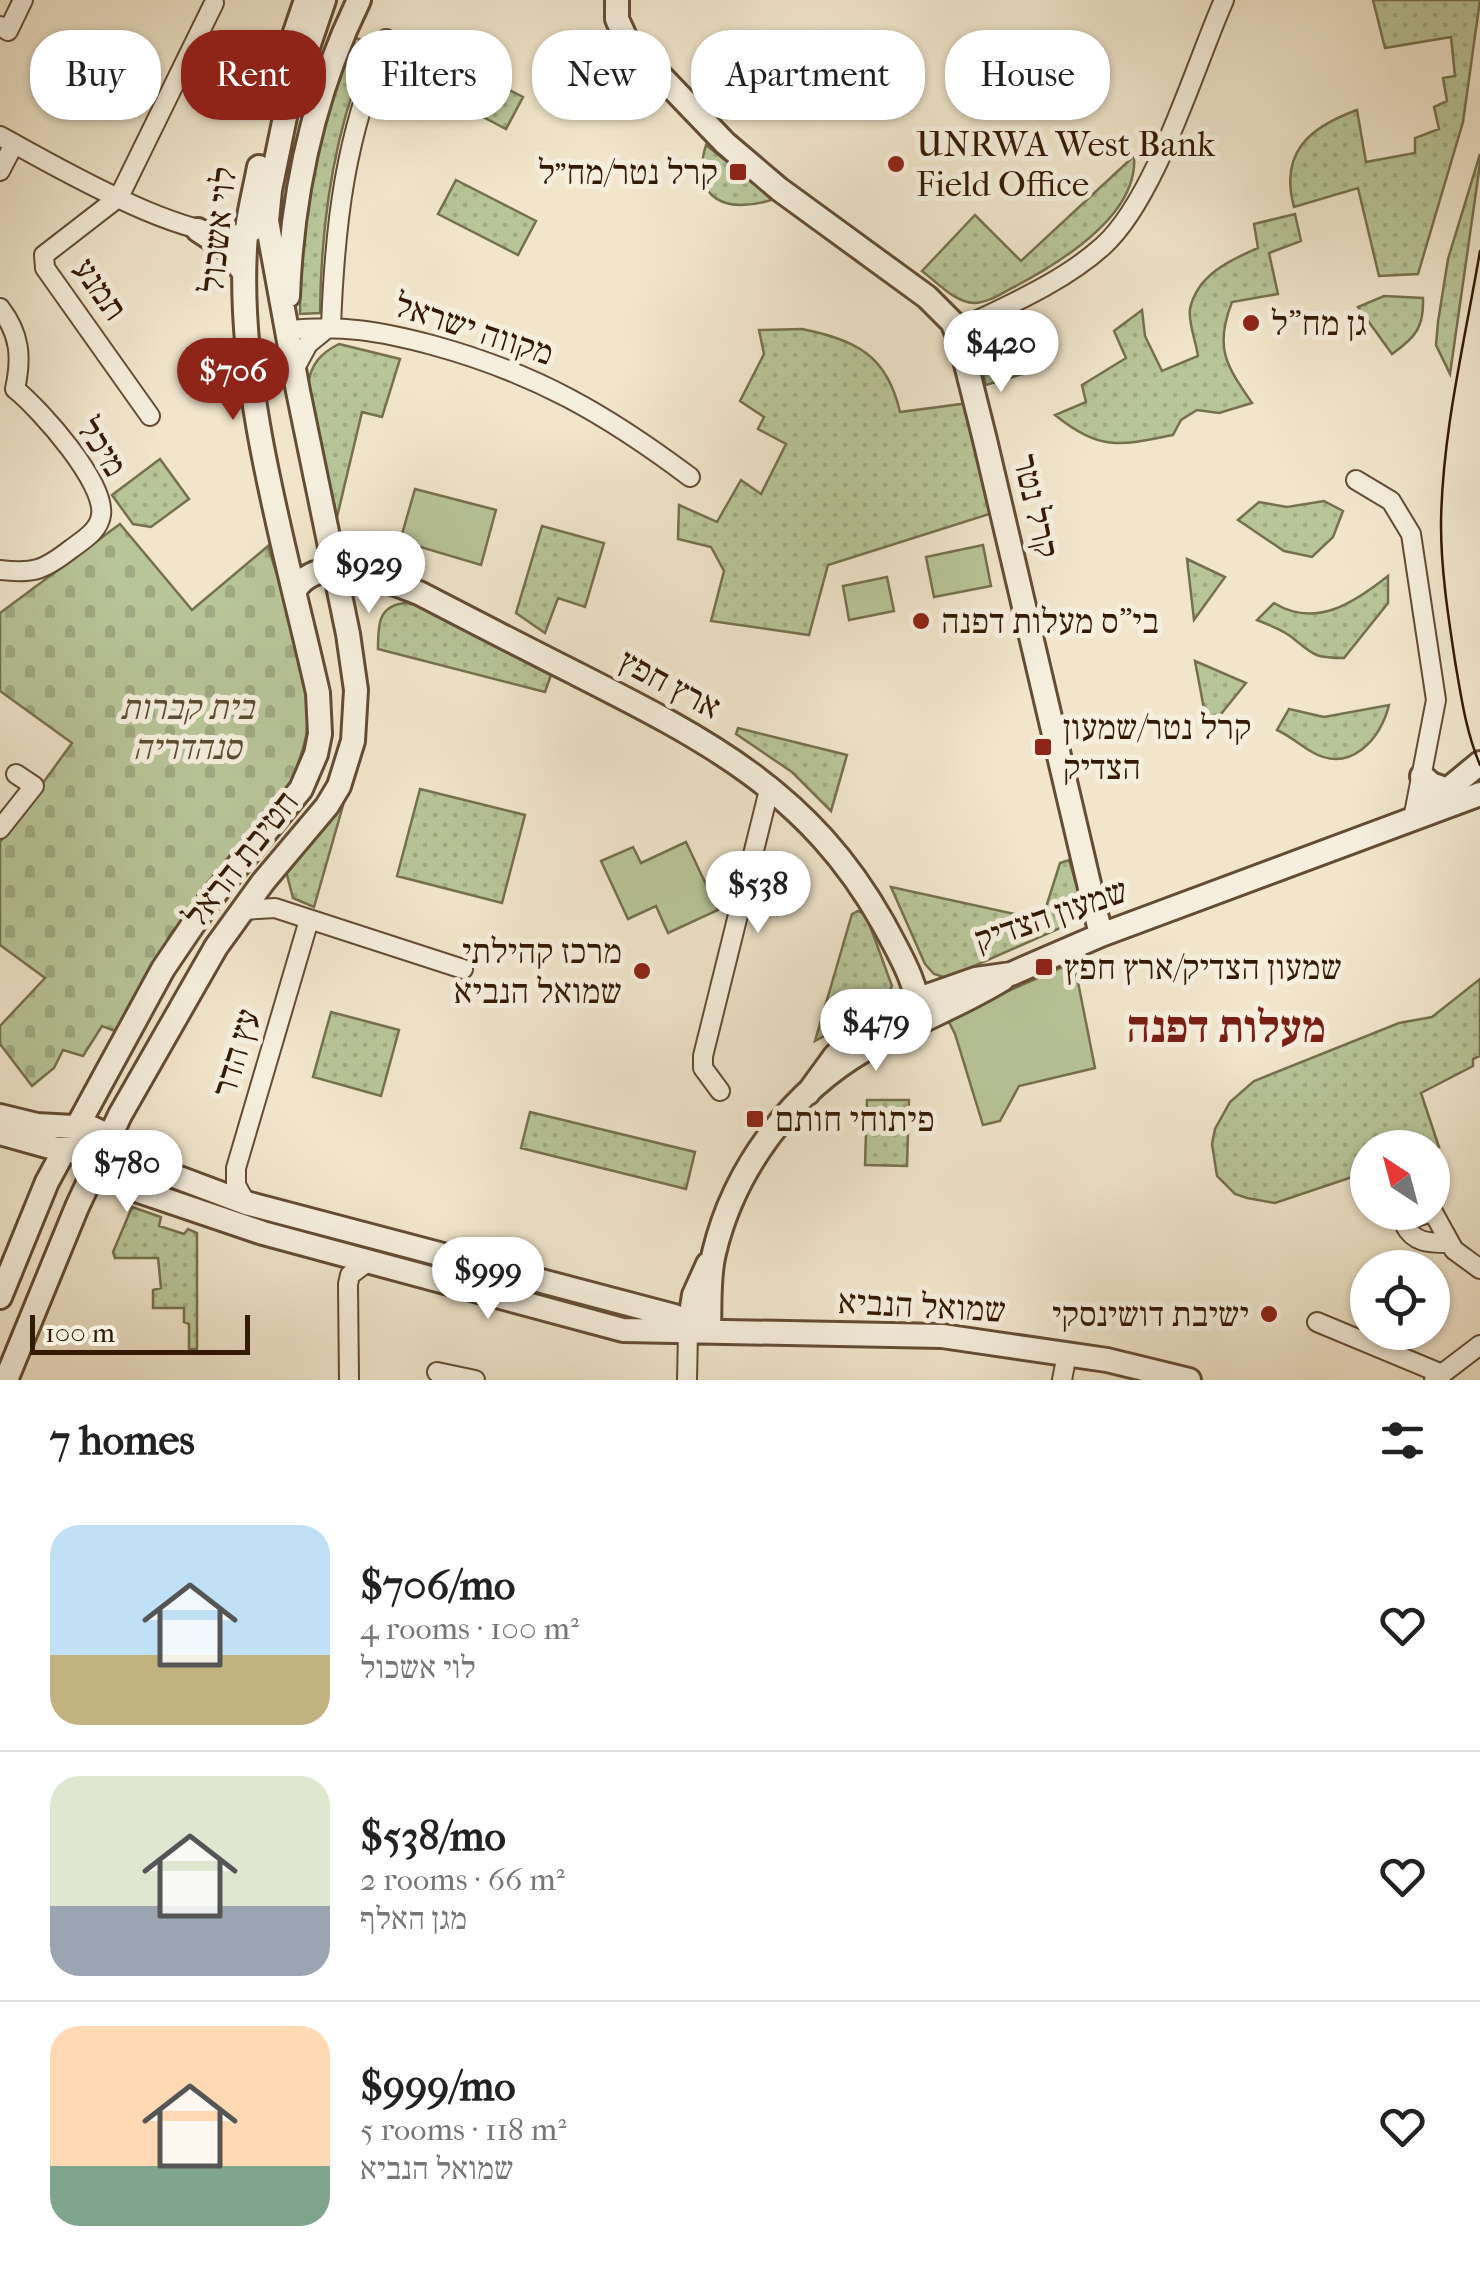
<!DOCTYPE html>
<meta charset="utf-8">
<style>
body{margin:0;font-family:"IM FELL French Canon","Frank Ruhl Libre",serif;background:#f6f6f6;color:#222;height:100vh;display:flex;flex-direction:column;font-size:38px;white-space:nowrap}
*{box-sizing:border-box;margin:0}
p{font-size:32px;color:#767676}
.icon{flex:none;width:55px;height:55px;fill:none;stroke:currentColor;stroke-width:2;stroke-linecap:round;stroke-linejoin:round}
.map{position:relative;height:1380px;overflow:hidden}
.panel{display:flex;flex-direction:column;background:#fff;flex:1}
.panel>*{flex:none}
.banner{position:absolute;left:30px;top:30px;width:1420px;height:90px;display:flex;gap:20px}
.needle{width:65px;rotate:324deg}
.controls{position:absolute;left:1350px;top:1130px;display:grid;gap:20px}
.controls a{display:grid;place-items:center;width:100px;height:100px;border-radius:50%;background:#fff;box-shadow:0 2px 8px #0004;font-size:50px}
.scale{position:absolute;left:30px;bottom:25px;width:220px;box-sizing:border-box;padding-left:10px;border:5px solid #351a03;border-top:0;font-size:28px;line-height:35px;white-space:nowrap;color:#351a03;-webkit-text-stroke:8px #f6efde;paint-order:stroke}
.price{position:absolute;translate:-50% -85px;padding:0 22px;border-radius:35px;background:#fff;color:#222;font-size:32px;line-height:65px;filter:drop-shadow(0 2px 5px #0008)}
.price::after{content:'';position:absolute;left:50%;top:60px;width:30px;height:22px;margin-left:-15px;background:inherit;clip-path:polygon(0 0,100% 0,50% 100%)}
.price.current{background:#8f2418;color:#fff}
ul{padding:0;list-style:none}
li{display:flex;align-items:center;gap:30px;height:250px;padding:0 50px}
li+li{border-top:2px solid #e0e0e0}
li span{display:grid;place-items:center;flex:none;width:280px;height:200px;border-radius:30px;color:#555}
li>.icon{margin-inline-start:auto}
span .icon{width:120px;height:120px;fill:#fffc;stroke-width:1}
li b{font-size:42px}
h2{display:flex;justify-content:space-between;align-items:center;height:120px;padding:0 50px;font-size:42px}
.pill{padding:0 35px;border-radius:40px;background:#fff;box-shadow:0 2px 8px #0004;font-size:35px;line-height:90px}
.pill.current{background:#8f2418;color:#fff}
.map>svg:first-child{display:block}
.grass{fill:#b8c599;stroke:#76704e;stroke-width:2.5}
.cemetery{fill:url(#cemetery-stones);stroke:#76704e;stroke-width:2.5}
.park{fill:url(#park-dots);stroke:#76704e;stroke-width:2.5}
.lines{fill:none;stroke-linecap:round;stroke-linejoin:round}
.minor-casing{stroke:#644d35;stroke-width:22}
.tertiary-casing{stroke:#644d35;stroke-width:28}
.minor{stroke:#f6efde;stroke-width:18}
.tertiary{stroke:#f6efde;stroke-width:22}
.tram{stroke:#351a03;stroke-width:2.5}
.poi-dot{fill:#8f2418;stroke:#f6efde;stroke-width:4}
.labels{text-anchor:middle;dominant-baseline:central;stroke-width:10;stroke-linejoin:round;paint-order:stroke}
.poi-label{font-size:35px;fill:#351a03;stroke:#f6efde;text-anchor:start}
.street-label{font-size:35px;fill:#351a03;stroke:#f6efde}
.park-label{font-size:35px;font-style:italic;fill:#5c4d30;stroke:#f6efde}
.district-label{font-size:45px;font-weight:bold;fill:#7a1f14;stroke:#f6efde}
</style>
<div class="map">
<svg width="1480" height="1380" viewBox="0 0 1480 1380">
<defs>
<pattern id="cemetery-stones" width="16" height="16" patternUnits="userSpaceOnUse" patternTransform="scale(2.5)"><rect width="16" height="16" fill="#b8c599"/><path d="M2 7V4a2 2 0 0 1 4 0v3zM10 15v-3a2 2 0 0 1 4 0v3z" fill="#9fa982"/></pattern>
<pattern id="park-dots" width="8" height="8" patternUnits="userSpaceOnUse" patternTransform="scale(2.5)"><rect width="8" height="8" fill="#b8c599"/><path d="M2 2h.1M6 6h.1" fill="none" stroke="#9fa982" stroke-width="1.8" stroke-linecap="round"/></pattern>
</defs>
<rect width="100%" height="100%" fill="#f1e6cc"/>
<filter id="stains"><feTurbulence type="fractalNoise" baseFrequency=".002" numOctaves="4"/><feColorMatrix values="0 0 0 0 .2 0 0 0 0 .09 0 0 0 0 .02 0 0 0 .5 -.17"/></filter>
<radialGradient id="worn" r=".72"><stop offset=".6" stop-color="#630" stop-opacity="0"/><stop offset="1" stop-color="#630" stop-opacity=".3"/></radialGradient>
<!-- grass -->
<path class="grass" d="M415,489l81,21 -15,55 -81,-24z
M983,545l8,41 -57,11 -8,-40z
M887,577l7,34 -45,9 -6,-34z
M686,842l32,68 -50,23 -12,-27 -28,13 -27,-58 32,-14 8,16z
M1074,962l21,106 -76,18 -19,35 -17,4 -28,-91 -8,-16z"/>
<!-- cemetery -->
<path class="cemetery" d="M120,524l72,86 76,-64c16,55 48,132 38,190 -4,20 -12,39 -21,58l-115,141 -50,98 -18,-7 -19,30 -20,-6 -9,18 -22,18 -32,-42v-18l45,-48 -45,-33v-103l72,-99 -72,-52v-78z"/>
<!-- park -->
<path class="park" d="M1373,0h107l-17,122 -45,152 -39,2 -21,-88 -64,19c-15,-55 16,-80 63,-97l9,52 49,-9v-15l24,-9 -5,-22 13,-6 -4,-23 12,-2 -4,-39 -66,11z
M351,36l20,8c-37,84 -50,178 -51,269l-20,1 1,-67 14,-95z
M470,70l53,27 -17,32 -53,-28z
M706,145l68,54c-46,16 -85,1 -68,-54z
M1480,154v10l-30,210 -14,-29 2,-23 10,-63z
M1134,156c5,59 -73,106 -118,130 -13,6 -27,17 -42,17 -20,-1 -37,-21 -52,-32l53,-56 46,46z
M456,180l80,41 -18,34 -80,-41z
M1295,214l6,27 -32,12 9,41 -46,8c-18,46 -6,63 20,101l-33,10 -22,-3 -16,10 -8,15c-53,11 -73,16 -118,-20l31,-13 -4,-17 44,-27 -12,-27 28,-21 3,26 17,35 36,-15c-2,-14 -10,-34 -8,-47 7,-34 40,-49 68,-61l-4,-24z
M1384,296l39,2c1,29 -7,39 -31,56l-34,-47z
M1001,319l35,51 -50,15 -12,-49z
M802,329c54,11 85,26 98,83l69,-9 30,108 -171,54 -19,70 -98,-14 13,-50 -13,-24 -33,-8 1,-34 38,17 24,-42 20,14 25,-50 -28,-15 6,-12 -24,-16 24,-47 -5,-24z
M339,344l61,15 -18,58 -20,-5 -25,105 -29,-133c3,-20 13,-31 31,-40z
M160,459l29,40 -38,28 -18,-3 -21,-29z
M1324,501l19,10 -10,26 -21,20 -28,-6 -46,-31 21,-18 28,5z
M542,526l62,17 -19,64 -27,-9 -13,35 -29,-20z
M1187,559l38,18 -31,43z
M1388,576v27l-44,55c-28,0 -29,-2 -50,-19 -10,-9 -25,-14 -37,-19l17,-17c42,26 81,-1 114,-27z
M406,603l27,6 119,63 -7,20 -167,-43c0,-24 0,-44 28,-46z
M1195,661l51,22 -38,47z
M1389,705c-8,34 -39,69 -77,47 -12,-7 -22,-16 -35,-22l12,-21 35,8z
M738,728l109,27 -16,56 -39,-39 -56,-38z
M420,789l105,26 -23,88 -105,-27z
M346,795l-32,112 -21,-9 -7,-27z
M1069,860l11,36 -4,25 -129,57 -13,-4 -9,-10 -34,-77 151,33 18,-57z
M858,911l8,4 26,71c-9,26 -54,42 -77,55l37,-127z
M1480,979v77l-7,3v7l-52,27 18,54 -71,1 -1,24 -92,31 -28,-5 -12,-4 -18,-18 -5,-32 3,-15 15,-27 24,-21 145,-58 33,-6z
M331,1012l68,18 -18,66 -68,-19z
M867,1100h42l-2,66 -42,-1z
M530,1112l165,40 -9,37 -165,-41z
M132,1207l29,10 -2,9 25,8 4,-5 9,4v116h-8v-25l-5,-2v-14h-31v-18l8,-2 -3,-30h-43l-2,-6z"/>
<g class="lines">
<!-- minor casing -->
<g class="minor-casing">
<path id="minor" d="M0,26l8,5 15,-31
M0,136c52,28 204,119 256,94
M0,171l14,-27
M0,308c20,26 22,49 15,81
M331,326c4,-105 14,-189 55,-287
M289,330c54,-5 91,1 143,15 103,28 174,69 258,132
M957,330c49,-24 105,-47 146,-84 53,-48 91,-178 121,-246
M294,370l14,-26 22,-18
M150,416l-105,-148 -1,-13 75,-58 95,-194
M1356,480l35,21 20,33 25,166 -23,119
M0,570c34,4 44,0 71,-21 12,-9 28,-18 30,-34 5,-32 -61,-106 -86,-126
M0,829l34,-43 -18,-12
M242,910l33,-2 188,61
M720,1091l-17,-23v-12l67,-270
M246,1203l-10,-18v-17l73,-248
M1448,1243c-20,0 -34,0 -44,-19l1,-4 28,-8 21,38 26,19
M1317,1322l125,52
M437,1372l38,8
M349,1380l-1,-96 2,-9 16,-12
M687,1380l1,-48
M1062,1380l5,-26
M1434,1380l46,-35"/>
</g>
<!-- tertiary casing -->
<g class="tertiary-casing">
<path id="tertiary" d="M617,0v19l10,22 98,102 54,46 148,108 25,25 8,18 25,100 116,495
M283,68l23,-68
M198,230l29,19 17,24
M288,296c4,-102 26,-204 71,-296
M295,590c24,-40 90,-10 124,3 52,27 104,54 156,80 130,66 234,118 308,250 17,32 36,62 37,99
M1422,776l9,8 17,6
M1423,810l57,-47
M808,1093l27,-37 28,-27 56,-30 57,-20 35,-5 90,-39 379,-141
M0,1116l37,9 55,3 21,10 29,26 104,39 428,113 31,12
M0,1133l57,16 32,4 47,37 127,43 360,97 319,6 165,24 82,20
M0,1297l47,-115 116,-213 46,-68 92,-112 15,-35 4,-20 -2,-41c-31,-139 -81,-302 -73,-444 1,-27 9,-55 14,-82
M709,1329c1,-25 -1,-52 5,-76 20,-84 77,-161 152,-204 45,-25 93,-43 137,-70
M688,1332l6,-37 14,-31
M6,1380l71,-173 43,-92 96,-168 47,-65 64,-76 12,-20 14,-45 3,-51 -8,-56 -50,-243 -31,-170 3,-31 16,-78 38,-112"/>
</g>
<!-- minor -->
<use href="#minor" class="minor"/>
<!-- tertiary -->
<use href="#tertiary" class="tertiary"/>
<!-- tram -->
<path class="tram" d="M1480,251c-15,89 -38,182 -39,273 0,46 7,91 14,137 6,35 11,71 25,104"/>
</g>
<!-- markers -->
<g class="poi-dot">
<circle cx="896" cy="164" r="10"/>
<rect x="728" y="162" width="20" height="20" rx="5"/>
<circle cx="1251" cy="323" r="10"/>
<circle cx="921" cy="621" r="10"/>
<rect x="1033" y="737" width="20" height="20" rx="5"/>
<rect x="1034" y="957" width="20" height="20" rx="5"/>
<circle cx="642" cy="971" r="10"/>
<rect x="745" y="1109" width="20" height="20" rx="5"/>
<circle cx="1269" cy="1314" r="10"/>
</g>
<g class="labels">
<!-- poi labels -->
<g class="poi-label">
<text x="916" y="144">UNRWA West Bank<tspan x="916" dy="40">Field Office</tspan></text>
<text x="718" y="172" text-anchor="end">קרל נטר/מח״ל</text>
<text x="1271" y="323">גן מח"ל</text>
<text x="941" y="621">בי"ס מעלות דפנה</text>
<text x="1063" y="727">קרל נטר/שמעון<tspan x="1063" dy="40">הצדיק</tspan></text>
<text x="622" y="951" text-anchor="end">מרכז קהילתי<tspan x="622" dy="40">שמואל הנביא</tspan></text>
<text x="1064" y="967">שמעון הצדיק/ארץ חפץ</text>
<text x="775" y="1119">פיתוחי חותם</text>
<text x="1249" y="1314" text-anchor="end">ישיבת דושינסקי</text>
</g>
<!-- street labels -->
<g class="street-label">
<text transform="translate(218 230) rotate(-84)">לוי אשכול</text>
<text transform="translate(100 289) rotate(55)">תמנע</text>
<text transform="translate(474 329) rotate(18)">מקווה ישראל</text>
<text transform="translate(102 447) rotate(57)">מיכל</text>
<text transform="translate(1036 506) rotate(77)">קרל נטר</text>
<text transform="translate(670 684) rotate(28)">ארץ חפץ</text>
<text transform="translate(241 859) rotate(-52)">חטיבת הראל</text>
<text transform="translate(1051 915) rotate(-19)">שמעון הצדיק</text>
<text transform="translate(236 1053) rotate(-73)">עץ הדר</text>
<text transform="translate(922 1306) rotate(3)">שמואל הנביא</text>
</g>
<!-- park labels -->
<g class="park-label">
<text x="187" y="707">בית קברות<tspan x="187" dy="40">סנהדריה</tspan></text>
</g>
<!-- district labels -->
<g class="district-label">
<text x="1226" y="1027">מעלות דפנה</text>
</g>
</g>
<rect width="100%" height="100%" filter="url(#stains)"/>
<rect width="100%" height="100%" fill="url(#worn)"/>
</svg>
<div class="controls">
<a><svg class="needle" viewBox="-14 -14 28 28"><path d="M0-13l5 13h-10z" fill="#e53935"/><path d="M0 13l5-13h-10z" fill="#767676"/></svg></a>
<a><svg class="icon" aria-label="locate" viewBox="0 0 24 24"><circle cx="12" cy="12" r="6"/><path d="M12 2v4M12 18v4M2 12h4M18 12h4"/></svg></a>
</div>
<div class="scale">100 m</div>
<b class="price" style="left:1001px;top:395px">$420</b>
<b class="price current" style="left:233px;top:423px">$706</b>
<b class="price" style="left:369px;top:616px">$929</b>
<b class="price" style="left:758px;top:936px">$538</b>
<b class="price" style="left:876px;top:1074px">$479</b>
<b class="price" style="left:127px;top:1215px">$780</b>
<b class="price" style="left:488px;top:1322px">$999</b>
<div class="banner">
<a class="pill">Buy</a>
<a class="pill current">Rent</a>
<a class="pill">Filters</a>
<a class="pill">New</a>
<a class="pill">Apartment</a>
<a class="pill">House</a>
</div>
</div>
<section class="panel">
<h2>7 homes<svg class="icon" aria-label="filters" viewBox="0 0 24 24"><path d="M4 7h16M4 17h16"/><circle cx="9" cy="7" r="2"/><circle cx="15" cy="17" r="2"/></svg></h2>
<ul>
<li><span style="background:linear-gradient(#bfe0f5 65%,#c2b280 0)"><svg class="icon" aria-label="home" viewBox="0 0 24 24"><path d="M3 11l9-7 9 7M6 9v11h12V9"/></svg></span><div><b>$706/mo</b><p>4 rooms · 100 m²</p><p>לוי אשכול</p></div><svg class="icon" aria-label="heart" viewBox="0 0 24 24"><path d="M12 20l-8-8c-3-5 5-10 8-4 3-6 11-1 8 4z"/></svg></li>
<li><span style="background:linear-gradient(#dfe7d0 65%,#9aa5b1 0)"><svg class="icon" aria-label="home" viewBox="0 0 24 24"><path d="M3 11l9-7 9 7M6 9v11h12V9"/></svg></span><div><b>$538/mo</b><p>2 rooms · 66 m²</p><p>מגן האלף</p></div><svg class="icon" aria-label="heart" viewBox="0 0 24 24"><path d="M12 20l-8-8c-3-5 5-10 8-4 3-6 11-1 8 4z"/></svg></li>
<li><span style="background:linear-gradient(#ffd9b3 70%,#7fa58c 0)"><svg class="icon" aria-label="home" viewBox="0 0 24 24"><path d="M3 11l9-7 9 7M6 9v11h12V9"/></svg></span><div><b>$999/mo</b><p>5 rooms · 118 m²</p><p>שמואל הנביא</p></div><svg class="icon" aria-label="heart" viewBox="0 0 24 24"><path d="M12 20l-8-8c-3-5 5-10 8-4 3-6 11-1 8 4z"/></svg></li>
</ul>
</section>
